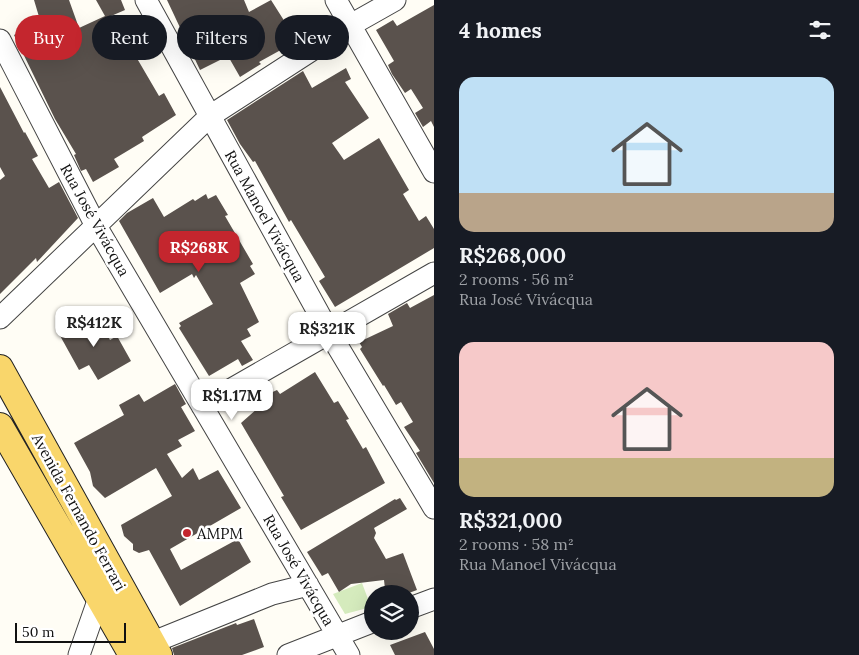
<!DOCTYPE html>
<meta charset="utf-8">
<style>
body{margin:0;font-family:Lora,serif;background:#20242c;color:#f1f3f6;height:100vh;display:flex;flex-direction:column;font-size:19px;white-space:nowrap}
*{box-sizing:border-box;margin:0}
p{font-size:16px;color:#9ea1a6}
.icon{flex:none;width:28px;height:28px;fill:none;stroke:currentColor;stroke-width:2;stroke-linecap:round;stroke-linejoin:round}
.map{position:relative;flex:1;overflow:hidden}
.panel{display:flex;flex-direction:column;background:#171b24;width:425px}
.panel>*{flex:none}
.guide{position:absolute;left:15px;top:15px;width:344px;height:45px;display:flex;gap:10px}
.controls{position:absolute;left:364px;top:585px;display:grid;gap:10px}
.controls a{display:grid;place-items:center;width:55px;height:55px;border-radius:50%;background:#171b24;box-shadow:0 5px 20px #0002;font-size:25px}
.scale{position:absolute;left:15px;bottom:12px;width:111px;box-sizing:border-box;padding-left:5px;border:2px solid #111;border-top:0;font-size:14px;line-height:18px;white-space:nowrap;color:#111;-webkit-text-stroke:4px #fff;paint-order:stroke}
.price{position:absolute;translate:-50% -42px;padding:0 11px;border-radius:10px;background:#fff;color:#222;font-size:16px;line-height:32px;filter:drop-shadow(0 1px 2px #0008)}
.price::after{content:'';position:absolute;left:50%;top:30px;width:15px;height:11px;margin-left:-8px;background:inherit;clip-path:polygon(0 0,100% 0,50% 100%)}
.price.on{background:#c4262e;color:#fff}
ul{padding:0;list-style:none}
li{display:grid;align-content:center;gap:10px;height:265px;padding:0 25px}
li span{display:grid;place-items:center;height:155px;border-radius:15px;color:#555}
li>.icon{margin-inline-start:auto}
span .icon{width:90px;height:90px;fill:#fffc;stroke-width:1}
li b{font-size:21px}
h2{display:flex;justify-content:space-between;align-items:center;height:60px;padding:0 25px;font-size:21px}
.pill{padding:0 18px;border-radius:22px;background:#171b24;box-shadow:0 5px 20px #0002;font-size:18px;line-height:45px}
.pill.on{background:#c4262e;color:#fff}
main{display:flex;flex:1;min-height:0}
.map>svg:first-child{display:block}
.green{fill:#d5ebbd}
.building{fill:#5a524d}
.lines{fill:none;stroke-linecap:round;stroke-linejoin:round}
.minor-casing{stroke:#444;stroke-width:23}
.major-casing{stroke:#222;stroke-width:28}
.minor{stroke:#fff;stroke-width:21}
.major{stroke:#f9d66b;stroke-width:26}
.poi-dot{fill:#c4262e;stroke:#fff;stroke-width:2}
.labels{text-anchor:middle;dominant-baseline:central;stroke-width:5;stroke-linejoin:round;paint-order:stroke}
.street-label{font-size:15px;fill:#111;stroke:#fff}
.poi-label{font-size:15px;fill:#111;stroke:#fff;text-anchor:start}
</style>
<main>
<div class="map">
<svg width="434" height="655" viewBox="0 0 434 655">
<rect width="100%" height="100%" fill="#fffdf5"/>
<!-- green -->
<path class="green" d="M362,583l9,24 -26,7 -12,-20z"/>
<!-- building -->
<path class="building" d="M34,0h35l10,28 26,-12 -9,-16h25l4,10 -14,6 13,29 4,-2 31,53 5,-3 12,22 -34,22 2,4 -30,18 5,8 -26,15 -7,-13 -5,2 -7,-16 2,-1 -21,-35 -41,-84 26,-15z
M167,0h77l5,12 22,-12 26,41 -38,21 2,2 -21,13 -12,-21 -28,14z
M434,5v122l-3,-6 -8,6 -8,-14 8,-5 -12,-19 -6,4 -13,-19 -4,-9 6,-4 -18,-31 17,-10 4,6z
M346,68l5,11 -6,3 24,36 -37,25 12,17 35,-22 30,52 -6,4 16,27 7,-5 8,13v19l-99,59 -16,-26 6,-4 -34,-57 -2,2 -34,-61 -2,1 -13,-18 -13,-24 76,-49 9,17z
M0,87l24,46 1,-1 13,24 -6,3 17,29 10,-6 19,36 -41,44 -1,-4 -36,36v-114l5,-4 -5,-9z
M206,194l2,5 8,-4 12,20 -3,1 28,48 -3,2 5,8 -15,9 19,39 -12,7 4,7 -10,5 12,19 -11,6 -4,-7 -29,17 -30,-48 2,-2 -2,-3 34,-19 -17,-29 -2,3 -2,-4 -32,19 -41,-72 8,-8 26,-15 11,19 29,-18 2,2z
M434,295v188l-18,-30 4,-2 -16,-24 9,-5 -12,-20 -5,3 -12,-20 -1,1 -23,-37 2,-2 -3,-5 34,-16 -5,-12 19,-11 3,5z
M97,315l13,25 7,-4 14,25 -33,19 -9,-15 -10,5 -21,-38z
M315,372l19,31 4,-2 11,18 -3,1 17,29 3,-2 19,36 -84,47 -20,-33 3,-1 -43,-73 17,-15 -5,-7 24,-11 3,4z
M175,384l11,20 -5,3 14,24 -17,9 4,6 -15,8 15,24 11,-10 6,12 19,-10 23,38 -71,41 11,21 57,-31 13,23 -71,44 -31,-56 -10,3 -6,-3v-6l-9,-8 -3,-11 51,-29 -16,-28 -51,30 -12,-12 -3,-14 -16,-29 50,-28 -5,-10 20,-11 5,8z
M400,498l7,11 -33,19 2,5 -2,5 12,21 17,-6 14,37 -11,4h-10l-11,-5 -1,-9 -33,4 -12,8 -11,-19 -6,3 -15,-24 88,-53 1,1z
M254,619l10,28 -22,8h-68l-2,-7 64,-25 1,2z
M425,632l9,17v6h-39l-5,-10z"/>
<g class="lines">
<!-- minor casing -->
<g class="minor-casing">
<path id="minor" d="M146,0l183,332 105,176
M336,0l98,172
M0,40l96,186 253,429
M0,318l210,-202 139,-90 46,-26
M202,406l232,-133
M410,608l24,-9
M151,643l121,-49 36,-9
M79,655l20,-57
M288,655l84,-33"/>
</g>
<!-- major casing -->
<g class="major-casing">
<path id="major" d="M0,368l159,287
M0,426l132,229"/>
</g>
<!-- minor -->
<use href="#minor" class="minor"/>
<!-- major -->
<use href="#major" class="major"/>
</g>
<!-- markers -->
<circle class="poi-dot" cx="187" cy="533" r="5"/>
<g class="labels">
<!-- street labels -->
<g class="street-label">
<text transform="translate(265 216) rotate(61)">Rua Manoel Vivácqua</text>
<text transform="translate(95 220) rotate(61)">Rua José Vivácqua</text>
<text transform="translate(79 512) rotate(61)">Avenida Fernando Ferrari</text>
<text transform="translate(299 570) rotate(60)">Rua José Vivácqua</text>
</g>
<!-- poi labels -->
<g class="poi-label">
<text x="197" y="533">AMPM</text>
</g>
</g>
</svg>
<div class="controls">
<a><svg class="icon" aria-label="layers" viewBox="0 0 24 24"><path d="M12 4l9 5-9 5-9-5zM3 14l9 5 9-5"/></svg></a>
</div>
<div class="scale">50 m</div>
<b class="price on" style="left:199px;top:273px">R$268K</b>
<b class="price" style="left:94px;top:348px">R$412K</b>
<b class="price" style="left:327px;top:354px">R$321K</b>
<b class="price" style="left:232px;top:421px">R$1.17M</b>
<div class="guide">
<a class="pill on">Buy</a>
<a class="pill">Rent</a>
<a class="pill">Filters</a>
<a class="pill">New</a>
</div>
</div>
<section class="panel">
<h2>4 homes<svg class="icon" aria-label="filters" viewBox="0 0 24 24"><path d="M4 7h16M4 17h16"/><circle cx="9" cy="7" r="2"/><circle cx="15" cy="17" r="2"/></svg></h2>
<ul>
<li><span style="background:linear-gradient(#bfe0f5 75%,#b9a48a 0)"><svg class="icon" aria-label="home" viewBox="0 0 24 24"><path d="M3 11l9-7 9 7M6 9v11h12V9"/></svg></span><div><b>R$268,000</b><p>2 rooms · 56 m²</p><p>Rua José Vivácqua</p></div></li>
<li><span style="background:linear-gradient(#f6c9c9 75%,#c2b280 0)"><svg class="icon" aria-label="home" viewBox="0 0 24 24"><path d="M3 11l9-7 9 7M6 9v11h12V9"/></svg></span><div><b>R$321,000</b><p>2 rooms · 58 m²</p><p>Rua Manoel Vivácqua</p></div></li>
</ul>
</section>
</main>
